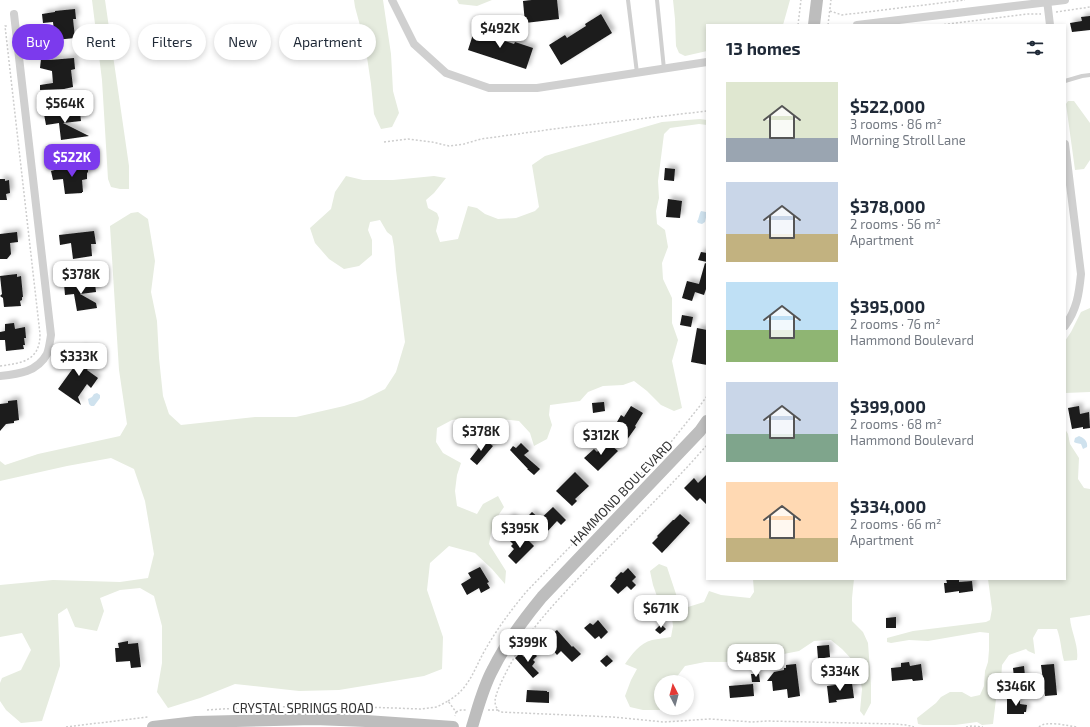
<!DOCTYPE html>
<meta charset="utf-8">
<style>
body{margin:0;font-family:"Exo 2",sans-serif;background:#f6f6f7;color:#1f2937;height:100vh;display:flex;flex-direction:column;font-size:15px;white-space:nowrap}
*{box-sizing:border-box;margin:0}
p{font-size:13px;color:#747a83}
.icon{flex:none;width:22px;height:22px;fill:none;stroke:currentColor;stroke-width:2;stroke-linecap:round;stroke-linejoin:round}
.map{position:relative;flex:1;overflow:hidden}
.details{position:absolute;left:706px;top:24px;width:360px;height:556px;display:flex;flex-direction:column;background:#fff;border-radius:0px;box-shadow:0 2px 6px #0003}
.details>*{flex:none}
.banner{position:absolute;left:12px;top:24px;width:380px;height:36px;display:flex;gap:8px}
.needle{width:26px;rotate:354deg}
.tools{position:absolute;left:654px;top:675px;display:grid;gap:8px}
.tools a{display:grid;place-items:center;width:40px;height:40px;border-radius:50%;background:#fff;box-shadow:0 2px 6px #0003;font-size:20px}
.price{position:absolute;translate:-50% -34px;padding:0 9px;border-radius:8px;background:#fff;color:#222;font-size:13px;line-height:26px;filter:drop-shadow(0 1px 2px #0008)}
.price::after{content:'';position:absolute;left:50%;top:24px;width:12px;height:9px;margin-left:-6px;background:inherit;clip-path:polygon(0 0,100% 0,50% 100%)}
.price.current{background:#7c3aed;color:#fff}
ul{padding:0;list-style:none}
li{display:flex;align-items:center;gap:12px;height:100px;padding:0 20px}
li span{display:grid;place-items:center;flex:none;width:112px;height:80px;border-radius:0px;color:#555}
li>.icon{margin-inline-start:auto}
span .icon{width:48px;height:48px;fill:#fffc;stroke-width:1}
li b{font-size:17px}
h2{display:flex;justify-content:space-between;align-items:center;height:48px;padding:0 20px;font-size:17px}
.chip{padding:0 14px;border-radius:18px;background:#fff;box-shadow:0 2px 6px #0003;font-size:14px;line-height:36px}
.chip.current{background:#7c3aed;color:#fff}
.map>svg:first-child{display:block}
.green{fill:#e6ecdf}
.water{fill:#cfe2ee}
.building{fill:#1a1a1a;filter:url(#shadow)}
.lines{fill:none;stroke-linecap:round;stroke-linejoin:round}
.path{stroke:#cdcdcd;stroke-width:1.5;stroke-dasharray:2 2;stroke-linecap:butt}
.lane{stroke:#d0d0d0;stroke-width:4}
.street{stroke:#d0d0d0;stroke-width:8}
.secondary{stroke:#bdbdbd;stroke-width:12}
.labels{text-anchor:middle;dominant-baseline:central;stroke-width:4;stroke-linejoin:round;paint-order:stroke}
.street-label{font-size:13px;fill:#333;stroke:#fff}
</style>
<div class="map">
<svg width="1090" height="727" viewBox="0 0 1090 727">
<defs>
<filter id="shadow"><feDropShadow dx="3.5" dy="-3.5" stdDeviation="2" flood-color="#0004"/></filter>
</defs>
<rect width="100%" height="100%" fill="#fff"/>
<!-- green -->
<path class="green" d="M92,0h13l24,166v23h-9l-9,-2 -3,-8 -6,-99z
M354,0h29l8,54 2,37 6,22 -7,14 -11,2 -7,-15 -3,-30 -6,-40 -10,-37z
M457,0h35l-15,6 -18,-2z
M673,0h117l-7,25h-76v26l-22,5 -6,-3 -3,-7 -1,-27z
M1068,101h6l16,22v37l-6,9 -9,1 -9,-66z
M700,119l7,1v5l-8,-1 -29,4 -6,6 -6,47 1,17 -3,13 1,13 8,6 3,17 -6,16 1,16 9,19v25l6,17 -6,21 10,47 -8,3 -13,-6 -14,-14 -13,-10 -11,4 -20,1 -15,6 -8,9 -30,4 -1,10 3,10 -5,14 -13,7 -4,-13 -11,-12 -17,-2 -19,2 -20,-3 -11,2 -15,8 -1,14 7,11 18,10 -4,12 -2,16 2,15 20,8 6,-10 15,-8 6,11 -11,16 -4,21 17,27 -1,13 -13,-15 -17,-16 -26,-7 -19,17 -3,27 16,47 -1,32 -18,7 -85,14 -40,1 -64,-7 -35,14 -32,10 -11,-16 5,-29v-37l-8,-30 -14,-8 -20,2 -20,8 4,13 -7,20 -22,-4 -8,-19 -9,6 2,52 -18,55 -21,2 -15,-13 -6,-9v-18l2,-5 19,-8 10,-20 -9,-17 -22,4v-52l53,-5 67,2 28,-4 6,-24 -9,-53 -11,-32 -23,-11 -44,8 -67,15v-20l5,4 33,-11 82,-18 7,-12 -8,-54 -9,-144 21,-13 7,-1 10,7 7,42 -4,31 6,29 2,37 4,38 6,18 12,11 74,-8h41l48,-11 19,-6 22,-11 11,-17 9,-30 -9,-72 -2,-23 -2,-11 -5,-4 -7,-12 -10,2 -2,8 4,10v15l-13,11 -15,3 -15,-10 -14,-16 -5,-15 21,-19 4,-17 11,-16 17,4h30l41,-4 12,2 -12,15 -8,7 2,8 9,5 2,5 -3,13 4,11 18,-3 10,-33 9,2 8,6 13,5 18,-1 19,-7 4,-4 -7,-42 13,-9 117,-34z
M1090,308v84l-25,1v-52l6,-9 10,-20z
M1065,429l3,5 2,10 9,14 -1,21 6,9 6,1v126l-20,3c1,14 9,27 7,42l-13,1c-3,-11 -3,-21 -7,-32h-19l-5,9 2,16 -7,-3 -2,-2 -17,6 -7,10 -1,16 -5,18 -3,25 -11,1 -5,-3 -22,3h-32l-5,-1 -1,-6 19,-15 5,-6 9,-5h12l9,5 9,-2 4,-9 1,-15 3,-9 1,-12v-17l-9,-1 -52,9 -19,-1 -18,3 -4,-1v-4l26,-7 73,-9 4,-2 2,-11 -4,-30h77z
M659,564l8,3 10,30 11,10 16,-5 5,-11 12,4 29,3 4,-6 -1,-13h101l-2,19v23l11,11 5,11 3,42v18l-7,13 -4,-5 2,-22 -4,-23 -16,-17 -11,-9 -17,1 -15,10 -56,11h-38l-20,4 -12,16h-12v25l-1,3h-17l-13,-3 -5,-11 6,-16 6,-11 -12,-5c6,-9 15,-21 27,-24 6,-1 13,-2 19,-3l2,-11 -2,-15 -12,-9 -6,-17 -3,-14z"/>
<!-- water -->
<path class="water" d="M701,211l5,1 1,1 -2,9 -3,2 -4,-1 -1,-2 1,-1 2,-7z
M97,393l3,2v3l-6,8h-3l-2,-2 -1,-5 4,-2 2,-3z
M1079,436c5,2 9,5 8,11l-4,2 -2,-5 -5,-1 -2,-1 1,-4z
M591,437l4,1 2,2 -1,2 -6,4 -5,-1v-3l5,-2z"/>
<!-- building -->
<path class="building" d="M532,0h25l2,19 -34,4 -2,-22z
M75,9l1,10h-3l2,19 -20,2 -2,-18 -10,1 -1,-9 13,-2v-1z
M601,14l11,19 -51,32 -12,-20 16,-10 2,3 19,-12 -1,-2z
M1090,16v14l-18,2 -2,-9 12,-2 -1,-4z
M475,28l19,6 -1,3 21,7 1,-2 18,6 -7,21 -58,-19z
M74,58l1,11 -4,1 2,17 -9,2 -24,1v-5l13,-2 -1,-12 -12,-3 1,-9 9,1z
M73,111l1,3 6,-1 1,8 -18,2 26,13 -28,4 -2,-17 -13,2 -2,-11z
M88,165v7l-1,1v6l-5,1 1,12h-1v1l-17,1 -2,-15 -10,1 -2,-9 15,-4z
M665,168l10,1 -1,12 -10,-1z
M0,179h5v2l4,-1 1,13 -4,1 1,6h-7z
M668,199l14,2 -2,17 -14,-1z
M94,231l2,13h-5l1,12 -19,3 -2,-16 -11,2 -1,-10z
M17,232l1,10 -8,1 1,11 -4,5h-7v-25z
M701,252l6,1v9l-9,-2z
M705,263l2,1v22l-3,9 -9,-3 -3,9 -10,-3 5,-17 12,3z
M17,274v3l4,-1 2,21h-1v3l-2,1 1,5 -17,1 -1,-9 -3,-2 2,-2 -2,-18z
M89,281v3h6l1,8 -16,2 16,9 1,5 -20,3 -3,-17 -9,1 -1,-11z
M682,315l11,2 -2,10 -11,-2z
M14,323l1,6 10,-2 1,11h-2l1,7h-2l1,4 -18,2 -1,-11h-5v-8l5,-1v-7z
M697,328l10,2v35l-16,-3z
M82,348l14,10 -9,12 11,8 -7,10 -4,-4 -9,13 3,8 -23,-16 21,-29 -4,-2z
M17,400l2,20 -5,1v2l-8,1 -6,7v-27l8,-1v-2z
M604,402l1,9 -12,2 -1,-10z
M631,406l12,7 -8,13 1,1 -10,14 -12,-8 6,-9 -3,-2 4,-7 3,2z
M1079,406l1,8 9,-2 1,16 -7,1v-2l-11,2 -4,-21z
M485,440l8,6 -16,19 -7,-6z
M607,442l11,9 -20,20 -14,-13 10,-9 3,3z
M521,443l8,8 -5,4 16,14 -6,6 -7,-6h1l-18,-19 3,-4 3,2z
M575,472l14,14 -14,13 2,2 -5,5 -16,-15z
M707,474v31l-7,-7 -3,3 -13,-13 10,-10 4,5z
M553,507l13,13 -5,5 -4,-4 -12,13 -10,-10z
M532,512l8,7 -7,7 -7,-8z
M680,514l10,9 -28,30 -10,-10 6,-6 -1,-1 16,-16h1z
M511,516l6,6 -6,6 -6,-6z
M515,535l7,7 4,-4 8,8 -18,18 -8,-8 6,-7 -3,-3 2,-2 -4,-4z
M480,567l9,15 -2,1 3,5 -9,5 -2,-5 -12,7 -6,-11 10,-6 -3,-5z
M628,568l8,9 -4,4 4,4 -5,5 -4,-4 -9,8 -8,-8 6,-7 -1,-1 6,-6 2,1z
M946,579h13v3l13,-1 1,10 -14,2v-2l-14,2 -1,-10h3z
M896,617v11h-10v-10z
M598,620l10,12 -7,7 -2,-3 -4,3 -11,-11 6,-5 3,2z
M661,624l5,5 -6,5 -5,-4z
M557,630l15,17 1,-1 8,8 -9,8 -11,-11 -4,4 -5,-6 3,-2 -8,-9z
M128,641v3l10,-1 3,24 -10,1 -1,-7 -14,1 -1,-14h4l-1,-5z
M829,645l1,12 -12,2 -1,-13z
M531,650l6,6 -4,4 2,2 -3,4 7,7 -6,5 -18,-20 5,-5 4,4z
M607,655l6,6 -7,6 -6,-6z
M909,662l1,4 11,-2 2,16 -10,1 -1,-2 -20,2 -1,-13 10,-1v-4z
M796,664l4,32 -12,2 -1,-9 -14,2 -1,-10h-5l7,-9 10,-2v-2h2v-3z
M1054,664l3,31 -12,1 -4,-31z
M1024,666l2,20 -11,1 -2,-19z
M751,674h8l1,8h-8z
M852,683l2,15 -18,2 1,2 -8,1 -2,-17z
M753,684l1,12 -24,2 -1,-12z
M527,690l20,1v1h2v11l-23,-1z
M1007,698l13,1v5l7,1 -1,7h-2v2h-17z"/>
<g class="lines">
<!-- path -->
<path class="path" d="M830,11l12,4 123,-15
M1056,12l34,-5
M798,25l3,-25
M828,25l3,-25
M940,25l88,-11h13
M384,142l24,-3 24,3 17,4 15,-2 17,-5 80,-11 146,-17
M0,366c22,-3 40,-5 40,-32l-35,-308h2
M448,701c22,-13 25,-30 37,-51 12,-21 26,-40 42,-59l140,-144 32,-40 8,-11
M207,710c71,-5 142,-4 213,-1l17,-2 11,-6 8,11 -1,4
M488,710h10c-2,-3 -3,-6 -3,-9 1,-14 24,-53 33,-65 20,-27 44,-51 67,-75 38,-38 77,-76 112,-116
M498,710l2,2 113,5 51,5 46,-3 42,3 15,-1 129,3 10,1 8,2
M456,712l5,-2h5
M66,727l82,-10
M966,727l6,-1 11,1
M1039,727c7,-7 29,-1 38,0"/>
<!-- lane -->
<path class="lane" d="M628,0l9,73
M657,0l7,69
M1065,81l17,-5 8,-1"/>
<!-- street -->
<path class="street" d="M392,0l22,44 32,29 43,15h48l170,-26
M1047,0l3,25
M857,25l208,-25
M1065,144l16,130c-2,20 -4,35 -16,52
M0,376c19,-2 37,-4 47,-22 2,-5 3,-13 4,-19l-37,-321"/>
<!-- secondary -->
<path class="secondary" d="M814,25l3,-25
M153,727l43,-5 118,-3 52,2 87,6
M472,727c6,-19 11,-40 21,-58 13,-26 30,-49 49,-72l158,-166 7,-10"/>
</g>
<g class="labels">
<!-- street labels -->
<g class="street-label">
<text transform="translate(621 493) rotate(-46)">HAMMOND BOULEVARD</text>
<text x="303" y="708">CRYSTAL SPRINGS ROAD</text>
</g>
</g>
</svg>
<div class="tools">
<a><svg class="needle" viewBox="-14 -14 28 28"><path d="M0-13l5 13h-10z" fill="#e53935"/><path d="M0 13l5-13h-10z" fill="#747a83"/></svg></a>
</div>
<b class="price" style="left:500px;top:49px">$492K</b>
<b class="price" style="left:65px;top:124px">$564K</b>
<b class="price current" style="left:72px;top:178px">$522K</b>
<b class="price" style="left:81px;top:295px">$378K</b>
<b class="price" style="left:79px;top:377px">$333K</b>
<b class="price" style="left:481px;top:452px">$378K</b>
<b class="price" style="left:601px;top:456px">$312K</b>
<b class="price" style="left:520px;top:549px">$395K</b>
<b class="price" style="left:661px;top:629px">$671K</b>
<b class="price" style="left:528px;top:663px">$399K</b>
<b class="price" style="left:756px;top:678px">$485K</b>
<b class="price" style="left:840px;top:692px">$334K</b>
<b class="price" style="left:1016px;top:707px">$346K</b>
<div class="banner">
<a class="chip current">Buy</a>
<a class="chip">Rent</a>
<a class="chip">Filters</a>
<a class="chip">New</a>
<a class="chip">Apartment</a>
</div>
<section class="details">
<h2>13 homes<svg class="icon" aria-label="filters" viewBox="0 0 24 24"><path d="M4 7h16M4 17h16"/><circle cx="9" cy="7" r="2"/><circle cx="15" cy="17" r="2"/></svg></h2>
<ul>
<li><span style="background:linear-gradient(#dfe7d0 70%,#9aa5b1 0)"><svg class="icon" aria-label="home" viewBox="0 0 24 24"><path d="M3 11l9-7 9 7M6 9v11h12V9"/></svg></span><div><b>$522,000</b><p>3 rooms · 86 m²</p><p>Morning Stroll Lane</p></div></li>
<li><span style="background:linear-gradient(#c9d6e8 65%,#c2b280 0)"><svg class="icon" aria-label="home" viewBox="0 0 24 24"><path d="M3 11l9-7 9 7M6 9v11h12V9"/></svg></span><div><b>$378,000</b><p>2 rooms · 56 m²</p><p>Apartment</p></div></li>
<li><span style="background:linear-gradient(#bfe0f5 60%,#8fb573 0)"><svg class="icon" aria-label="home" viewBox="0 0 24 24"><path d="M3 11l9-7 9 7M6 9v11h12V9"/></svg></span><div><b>$395,000</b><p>2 rooms · 76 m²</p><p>Hammond Boulevard</p></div></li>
<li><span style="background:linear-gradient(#c9d6e8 65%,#7fa58c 0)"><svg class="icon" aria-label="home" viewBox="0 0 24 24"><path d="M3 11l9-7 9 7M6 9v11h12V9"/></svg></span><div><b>$399,000</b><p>2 rooms · 68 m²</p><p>Hammond Boulevard</p></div></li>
<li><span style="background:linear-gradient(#ffd9b3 70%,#c2b280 0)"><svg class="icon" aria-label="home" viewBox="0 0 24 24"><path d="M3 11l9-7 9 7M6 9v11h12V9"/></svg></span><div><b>$334,000</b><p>2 rooms · 66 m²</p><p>Apartment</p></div></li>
</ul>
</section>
</div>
